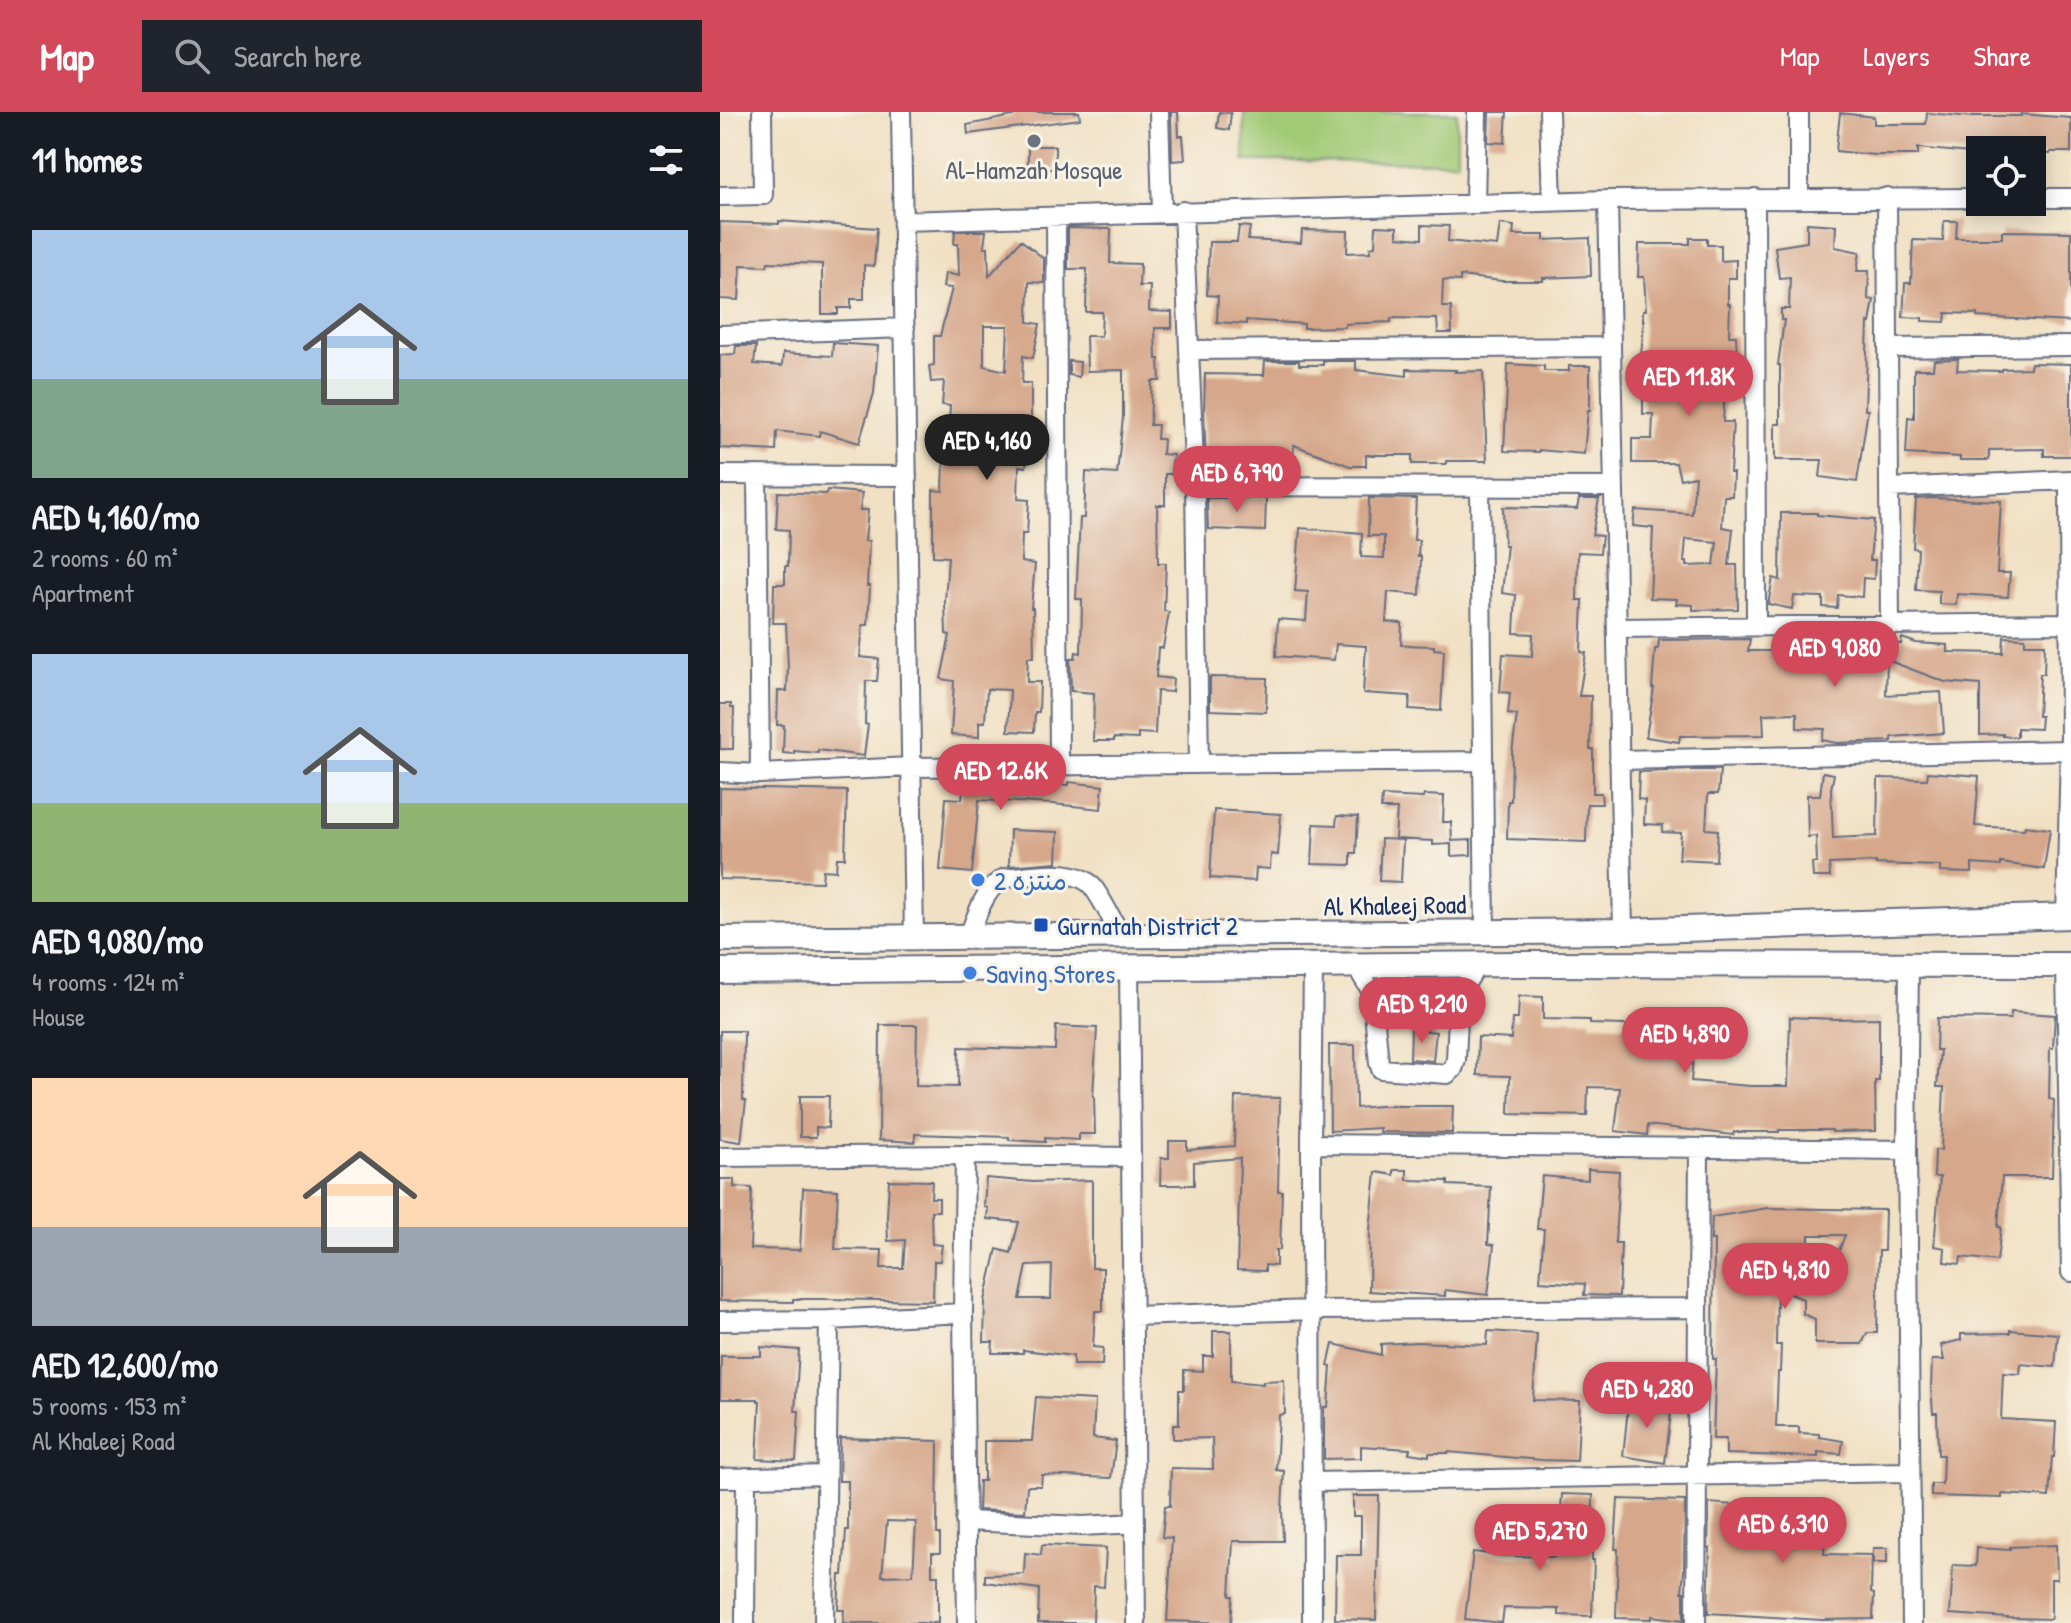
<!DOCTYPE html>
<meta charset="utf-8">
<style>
body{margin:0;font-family:"Patrick Hand","Playpen Sans Arabic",sans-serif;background:#20242c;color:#f1f3f6;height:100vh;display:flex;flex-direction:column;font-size:30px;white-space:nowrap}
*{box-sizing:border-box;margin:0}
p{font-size:26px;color:#9ea1a6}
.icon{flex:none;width:44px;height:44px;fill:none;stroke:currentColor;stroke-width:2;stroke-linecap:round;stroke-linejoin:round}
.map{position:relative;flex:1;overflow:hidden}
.drawer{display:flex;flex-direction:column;background:#171b24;width:720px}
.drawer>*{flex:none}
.tools{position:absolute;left:1246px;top:24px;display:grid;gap:16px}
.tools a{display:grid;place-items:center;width:80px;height:80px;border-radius:0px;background:#171b24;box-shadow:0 4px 20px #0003;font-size:40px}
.price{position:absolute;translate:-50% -68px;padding:0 18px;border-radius:28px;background:#d1495b;color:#fff;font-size:26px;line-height:52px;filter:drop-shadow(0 2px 4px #0008)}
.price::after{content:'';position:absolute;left:50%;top:48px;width:24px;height:18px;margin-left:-12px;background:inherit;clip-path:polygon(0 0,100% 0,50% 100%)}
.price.on{background:#222;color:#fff}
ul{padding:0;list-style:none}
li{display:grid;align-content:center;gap:16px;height:424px;padding:0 32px}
li span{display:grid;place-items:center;height:248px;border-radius:0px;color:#555}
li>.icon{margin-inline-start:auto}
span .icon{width:144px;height:144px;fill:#fffc;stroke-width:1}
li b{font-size:34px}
h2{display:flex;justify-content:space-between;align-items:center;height:96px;padding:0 32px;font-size:34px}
header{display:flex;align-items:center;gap:48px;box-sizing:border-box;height:112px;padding:0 40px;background:#d1495b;color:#fff}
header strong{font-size:38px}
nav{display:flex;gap:44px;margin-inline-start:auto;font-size:28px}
.search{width:560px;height:72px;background:#20242c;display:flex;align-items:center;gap:20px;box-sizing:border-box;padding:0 28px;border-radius:0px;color:#9ea1a6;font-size:30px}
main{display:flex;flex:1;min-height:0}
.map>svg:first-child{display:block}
.green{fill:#a0ca76;stroke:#5e7c6a;stroke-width:2}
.building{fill:#d6a78b;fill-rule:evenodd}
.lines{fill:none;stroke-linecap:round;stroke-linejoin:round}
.minor-casing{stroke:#666d81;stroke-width:22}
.major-casing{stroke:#666d81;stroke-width:28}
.minor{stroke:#fff;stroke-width:18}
.major{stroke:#fff;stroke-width:24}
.worship-dot{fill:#6b7280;stroke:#f7f3e8;stroke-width:3}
.shop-dot{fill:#3f7fe0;stroke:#f7f3e8;stroke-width:3}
.transit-dot{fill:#1a4fb4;stroke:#f7f3e8;stroke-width:3}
.labels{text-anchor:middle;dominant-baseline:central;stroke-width:6;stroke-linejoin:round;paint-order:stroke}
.worship-label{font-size:26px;fill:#5b616d;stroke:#f7f3e8}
.shop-label{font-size:26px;fill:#366cbe;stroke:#f7f3e8;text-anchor:start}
.street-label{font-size:26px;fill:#1b2f5e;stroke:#f7f3e8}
.transit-label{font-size:26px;fill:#164399;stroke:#f7f3e8;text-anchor:start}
</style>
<header>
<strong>Map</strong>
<div class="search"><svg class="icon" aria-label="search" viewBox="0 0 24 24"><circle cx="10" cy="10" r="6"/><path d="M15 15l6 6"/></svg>Search here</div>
<nav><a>Map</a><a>Layers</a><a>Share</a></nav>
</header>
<main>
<section class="drawer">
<h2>11 homes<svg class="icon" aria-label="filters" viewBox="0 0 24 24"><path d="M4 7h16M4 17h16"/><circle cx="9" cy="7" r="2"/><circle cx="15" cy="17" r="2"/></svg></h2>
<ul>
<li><span style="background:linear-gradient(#a9c7e8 60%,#7fa58c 0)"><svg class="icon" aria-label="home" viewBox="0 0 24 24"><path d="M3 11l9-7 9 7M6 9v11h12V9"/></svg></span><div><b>AED 4,160/mo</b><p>2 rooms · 60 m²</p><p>Apartment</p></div></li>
<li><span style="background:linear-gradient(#a9c7e8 60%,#8fb573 0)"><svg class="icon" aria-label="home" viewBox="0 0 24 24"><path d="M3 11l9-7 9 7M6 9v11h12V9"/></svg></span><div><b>AED 9,080/mo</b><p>4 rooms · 124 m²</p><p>House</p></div></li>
<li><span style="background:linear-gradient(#ffd9b3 60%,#9aa5b1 0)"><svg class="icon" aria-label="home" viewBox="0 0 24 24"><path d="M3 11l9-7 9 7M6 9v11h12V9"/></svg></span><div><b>AED 12,600/mo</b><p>5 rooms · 153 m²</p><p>Al Khaleej Road</p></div></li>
</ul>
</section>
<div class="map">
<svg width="1351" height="1511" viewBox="0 0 1351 1511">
<rect width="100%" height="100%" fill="#f7f3e8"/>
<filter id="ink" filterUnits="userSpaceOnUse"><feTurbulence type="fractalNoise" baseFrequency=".0125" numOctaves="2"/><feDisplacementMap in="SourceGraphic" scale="16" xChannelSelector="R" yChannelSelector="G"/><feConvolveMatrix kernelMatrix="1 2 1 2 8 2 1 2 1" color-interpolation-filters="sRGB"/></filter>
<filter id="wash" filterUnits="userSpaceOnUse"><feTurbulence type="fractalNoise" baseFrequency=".006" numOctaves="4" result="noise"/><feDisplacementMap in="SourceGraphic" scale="32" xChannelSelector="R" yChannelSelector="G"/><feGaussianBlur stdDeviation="1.8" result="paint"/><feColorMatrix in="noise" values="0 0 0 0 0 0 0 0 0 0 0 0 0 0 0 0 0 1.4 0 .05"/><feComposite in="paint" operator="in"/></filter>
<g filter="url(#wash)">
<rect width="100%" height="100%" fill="#f1e0c3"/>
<!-- green -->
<path class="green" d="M524,0h213v50l-213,-1z"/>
<g id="blocks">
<!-- building -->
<path class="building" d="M292,0h67l1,7 -112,15 -1,-9 46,-9z
M451,0h7l1,24h4l2,24 -13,1z
M499,0l12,1 -2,17 -12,-2z
M769,0h18l-2,31 -17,-1z
M1120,1l34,4v7h52l1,-11 45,4v-1h49v-2l50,4v34h-21v2l-18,-2v-2h-52v4l-62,-6v7h-44l-38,-4z
M308,34h27v23l-27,1z
M59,109l98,7 -3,38 -10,-1v34h-13v9h-13v6h-16v-50l-54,-2 -1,4 -26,-1 -2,35 -19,-1v-77l59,2z
M1224,109h13l-1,17h46v-7l69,1v90l-94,-5v-3l-31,-1 -1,9 -23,-1v-3l-19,-1 2,-34h6l2,-43 30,1z
M1087,111l29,2 -1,22 25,5 -3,19h12l-1,28 6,1 -4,23 -2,-1 -3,88h3l-11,72 -37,-5 2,-17h-47v-36h5v-59h-2l6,-45h-3v-11h8l1,-32 -11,1 -4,-31 32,-5z
M780,112l14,2 -1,9h31v5l46,-2 1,38 -48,2v3h-41l-42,-5v5l-17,-1 -1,27h9l1,26h-14l-1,-14 -46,-1v4l-46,2v3l-41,1v-4l-58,-4v4l-29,-2 1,-26 -11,-1 2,-53h28l2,-16 11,1 -2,13 53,3 1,-13 46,1 -1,22 23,-1v-5l5,-1 1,-20 21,1v10l25,2v-14l27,1 -1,15 49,5z
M348,116l43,1 -1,34 30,1 -1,22h11l-1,25 23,1v16h-17l1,31h3l1,22h-8l-2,44h8l-1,14h6l-1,15 11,1 -2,19h-6v31h-8l1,58h8l-2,48 5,1 -6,36h-5l-2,29 17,2 -1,13 -15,-1 -2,43 -17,-1v6l-24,-1v3h-21l1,-48 -23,-2 -1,-33h5l1,-6 5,1 1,-54h-6l4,-81h4l2,-46 31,2 6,-57v-47l-36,1 -1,-35h15l1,-24h-16l1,-43h-19z
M235,119h31l-2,16h4l1,29 32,-36 23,19v24l-15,-1 -1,40 12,2 -7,34 -10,-2 -1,27h9v49l-5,35 -7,-1 -1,33 11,1 -2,34h-5l-1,28 14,2 -4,44h2l1,49h-6l-1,25h13l-1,30h-4l-1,20 -26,-1 2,-41 -23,-1 -2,33h-6v15l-28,-2 3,-54 -13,-2 9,-44 -4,-1 -1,-32 3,-45 -15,-1v-66l10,1 1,-34h3l3,-51 -8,-1 2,-24 -13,1 -2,-16 5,-1v-29h6l12,-48 -9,-1 2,-14 14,3 -1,-32h-4zM264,214h24l-2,45 -22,-5z
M970,126h17v7h14v16l15,-1v18h-8v26h2l-1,32h7l1,21h-10l-4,65h10l-3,51h3l-1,23h-8l-2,31 11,2 -4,36h8l1,44 -45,1v-5l-17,-1 1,-5 -27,-1 3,-70 -20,-2 2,-16 57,4 3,-38 -15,3 -4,-16h-44v-24h20l1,-25h-10v-47h-3l4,-46h-1v-11h3l-2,-33h-6l1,-33h51zM966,427l31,3 -3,23 -27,1v-4h-3z
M113,231l45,3 -4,47 -15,50 -39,-12 -1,5 -42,-5 -1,20 -56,-3v-93l15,-1 1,-8h20l-2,18 28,2 1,-13 49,3z
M1238,247l-1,11 45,1v-2l28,-1 1,-5 40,1v92h-27v-7l-55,1v10h-29v-3l-54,-3 2,-37 6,1v-49h19l1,-9z
M349,249l11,1 -1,15 -10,-2z
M545,249h34v4h24v-4h33v9l51,6v-7l49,1 -1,2 28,-1 4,90h-41v3h-34v-9h-46v11h-16l-56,-21 -1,13 -47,-2v9l-40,-1 -2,-53 1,-37 59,1z
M788,252l36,2v5h25v-5h21v44h-2l-4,44 -45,-4v2l-35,-1z
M107,378l35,3 -2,17h8l-3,31h4l-2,45h3l-2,39h-5l-3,32 19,2 -2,22h-11l-1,43 3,1 -4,31 -46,-6v3l-24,-2v3l-11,-1 1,-28h-7l1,-34h9l1,-23 -2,-45h-13l1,-39h11v-18h3l1,-36 -13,-1 2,-37 48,2z
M487,386h59l-1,33 -57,-2z
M649,386l47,1 -2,41h5l-1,16h3l-1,39 -32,-3 -2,30 16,1 -1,22 33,1v3l10,1 -3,61 -32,-2 1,-13 -47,-3 3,-47 -30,-2 -2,16 -58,-4 2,-37 28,2 2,-29 -13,-1 5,-63 62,5 -1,24 23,1v-22h-16z
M1211,386l70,3 -4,72h13l-2,24 -51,-3 -1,11 -17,-1v-13l-23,-1 2,-41 -5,-1 3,-49z
M859,387h20l-7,36 10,1 -2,17 -22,-1 -1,48h6l-2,52 5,1 -7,43h12l-1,53h3v44h8l1,11h-15l-1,38 -79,-3 1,-38h3l1,-48 5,-38 -9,-1 2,-21 -10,-1 3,-38 29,2 1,-22 -19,-1 2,-38 -14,-2 5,-48h-3l-1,-38 74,2z
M1061,401h36v2l57,5 -4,40h5l-1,19 -11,-1 -1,19 -24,-2 -1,13 -14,-1v-10l-29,-1 -2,13 -24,-5 5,-26 7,2z
M1284,525l21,1v6h20l-1,30h-4l-2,42h3l-1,13 -23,-1v9l-14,-1v-2l-23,1v-50l-35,-3 -58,-22 -1,35 55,-3 3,41 -52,4v4l-55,2 -15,-3 3,-11 -28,-1v-15l-34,1 1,21 -84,1 -1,6 -33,-5 8,-49h-2l3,-39h3l1,-9 91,-1 -2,12h36v2l46,3 2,-14 69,2 1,-6 14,5 32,2v7l55,1z
M490,565l57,1 -1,34 -56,-2z
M0,592h11v4h3l-1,41h-13z
M973,658h27l-2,24h-10l-2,35 12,1 -2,31 -37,-2 2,-26 -19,-1 1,-7 -19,-1 1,-24 -7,-1 1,-27z
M1103,660l11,2 -3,15 2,49 44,-2 1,-58 49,1 1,-7 51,4 -4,50 49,3 1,-3 25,3 -6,40 -43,-6v3l-29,-2v9l-32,-1v-6l-64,-2v-2l-47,2 1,13h-17l-1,-14h5l-1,-27 -8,1 -1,-42h13z
M244,666l105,7v-3l34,4 -2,23 -48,-5 -74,-4 -7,73 -32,-3 6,-72 16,1z
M0,676l127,3 -2,67h-8l-1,13 -13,-1 -1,12 -102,-3z
M704,683l20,1 -1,26h8l1,19 19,-1v15l-20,1v-12l-18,1v-4l-38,-2 2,-30h-16l1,-13 41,2z
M494,698l67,4 -3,41 -7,-1 -1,15 -14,-1 -1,13 -45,-3z
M617,704l21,1 -2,36h-5v12l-39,-1 2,-40 22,1z
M290,718l48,2 -1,30 -48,4z
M661,727l22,1 -2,42 -22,-1z
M799,884l24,1v22l47,1v4l70,2 1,-5 35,5 -5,55 59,5h38l2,-69 45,2 44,-1v63h-4l1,50 -44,1v-2h-53v2h-45l-1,3 -85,-10 -1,10 -32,-4 5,-43 -32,-1 -1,29 -78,-2 1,-38 -33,-1 1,-38 33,2 1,-20h6z
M1291,900l44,3 -2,33h-3l-1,51 5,1 -2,77h-50l-4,50h3l-4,34 -36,-4 -1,7 -16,-2 1,-14 -11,-2 6,-69h-6l1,-27h6l3,-63h-7l3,-37h-4l1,-32 73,1z
M160,913h37l-1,61 42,1 1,-40 96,3 1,-24 41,2 -4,68h1l1,38h-16v6l-34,-2v4l-36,-2v-3l-94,-3v8l-36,-2z
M691,917l25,3 -3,29 -23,-2z
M0,919h24l-1,69 3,1 -5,41 -21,-3z
M609,933h26l1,63 24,-2h73l-1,27 -72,-1v-4l-50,3z
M80,984h29l-1,32 -12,-1v10h-16z
M515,985l45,1 -2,93h4l-2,59h-4v16l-11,-1v6l-28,-1 3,-112 -46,4v23h-34l1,-27h8v-17h18v9l47,-4z
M868,1057l31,2 -4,72h6l-2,53 -35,-1 1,-11 -45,-3 4,-52h-7l5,-53 46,4z
M674,1058h13v10l41,1v4l43,2 -3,57 6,1 -6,50 -43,-5v6l-76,-5 1,-61 6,-58 18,3z
M266,1066l47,4 59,-2v88h11v43h-8l-2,36 10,1 -1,17h-29v-9l-50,-6v3h-31l1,-11h-9l1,-41 12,-52 14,4 8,-31 -32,-3 1,-11 -4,-1zM332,1153l-1,34h-31l7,-33z
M0,1067h14v8l18,1 -2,61 50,1 3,-62 35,2 -3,59 47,1 -1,18h22l2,-28 -17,1 -1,-25 2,-36 43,1 -1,17h8v13h-8l1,33 10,1 -2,16h-6l-1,40 -107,-2h-33v3l-73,-1z
M1048,1096l117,2 -1,41h-5l-2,82h-10l-5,11h-47v-25l-12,-5v-15l-26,-10 -1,56h5l-1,27h-2l-2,55h23v6l20,1v3l24,4 -2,13 -23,-2v5l-92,-3v-15h-13l3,-80h-3l1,-119h-3l1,-23zM1089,1123h36l-10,27 -26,-1z
M1290,1218l48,4 -3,33 -34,-3 -1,10 -17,-1 -2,46 55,3 -2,35h-2l-3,40 -47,-3v4l-71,-2v-12h11l1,-29h-5l-1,-42h-4l-2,-26 1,-27h12l-3,-15 20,-5v-6l49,-1z
M493,1219h18v50l32,3v-3l21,-1 1,34 -6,1 -3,55 8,1 -2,38 1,32h-50l-3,55h3l-2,27 -64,-2 5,-83 -10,-1 3,-31h5l1,-38 42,1 -1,-31 -39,1v-14h6v-35h5v-20l19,1v-15h10z
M768,1219l49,3 -4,66 47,1 -3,60 -35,-1 -94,-8v1h-19v3l-20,-3 1,-4 -49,-3v12l-37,1v-52h4l3,-40 -3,-1 5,-22 48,11v-11l36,-2 70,3z
M41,1235l38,3 -4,61h4l-3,50 -39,-2 3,-58h-2v-2h-38l1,-43h40z
M316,1285l59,3 -2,38 23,3 -5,37 -69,-3 -1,11h-14l-2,26 -47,-2 1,-29h5v-40h48z
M909,1287l43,5 -7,59 -42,-7z
M120,1326l98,3 -1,93h3v19h-8v22h6v48h-95l1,-13h-6l2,-35h3l3,-45h2v-49h-9zM167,1409l29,1 -3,53 -31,1z
M842,1382l31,1 -1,65h2l-2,56 -33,-1v-6l-55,-1 -2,15 -37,-4 8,-67 35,4 47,1 1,-47h5z
M633,1384h26l-3,124 -41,-1 1,-64h25v-39h-8z
M898,1387l67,2 -1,69 -2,22h2v28l-32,-4v3l-36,-1 2,-69h-3z
M1085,1388h20l-1,54 48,1 -1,38 3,1 -1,25 -51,1 -114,-7 2,-65h-2l1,-45 40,3v-2l56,1z
M322,1433l64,3 -2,39 -10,-1 -1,37h-55l1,-34 -54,-7v-7l39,-1 1,-21 16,2z
M1336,1433l1,34h-6v40l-42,-1 -59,-4 3,-49 23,1 1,-18 33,2v-3z
M1153,1436h14v15h-14z"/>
</g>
</g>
<g filter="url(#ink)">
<use href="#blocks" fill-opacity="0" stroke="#666d81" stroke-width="2"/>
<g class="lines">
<!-- minor casing -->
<g class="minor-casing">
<path id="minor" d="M181,0l13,827
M439,0l3,100
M829,0l3,90
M1079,0v85
M0,84l43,-1 -1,-83
M1167,85l3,427
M1035,86l1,428
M1312,86h39
M888,88l15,731
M755,92l2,-92
M463,99l12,275 4,278
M336,105l3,548
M183,109l705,-21 372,-2
M0,223l185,-7
M1168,236l183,-2
M469,238l422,-3
M0,363l187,1
M37,363l3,299
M475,374l419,1
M760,375l5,445
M1169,376l182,-8
M897,516l453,-5
M899,648l451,-10
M0,660l40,2 151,-7 572,-6
M1346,805l4,-167 -1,-270
M248,826c9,-21 15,-50 37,-60 24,-2 70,-12 87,8 10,12 21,36 29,50
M1189,853l-2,185 5,473
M1346,853l5,307
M636,854l16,26 7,71 2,6 66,5 6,-5 3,-9 3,-65 18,-30
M409,856l7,655
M653,890l86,5
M591,1032l596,6
M245,1043l-2,158 4,310
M0,1045l245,-2 166,2
M412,1204l179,-6 387,-2
M0,1209l109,-1 134,-7
M0,1366l106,-3
M591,1370l599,-10
M245,1409l118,5 52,-3
M25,1511l1,-146
M104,1511l5,-303
M592,1511l-1,-479 2,-178
M976,1511l3,-475"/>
</g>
<!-- major casing -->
<g class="major-casing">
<path id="major" d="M0,827l903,-8 448,-15
M0,859l800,-7 551,1"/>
</g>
<!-- minor -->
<use href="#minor" class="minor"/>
<!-- major -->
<use href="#major" class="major"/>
</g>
</g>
<!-- markers -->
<circle class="worship-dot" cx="314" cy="29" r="8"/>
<g class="shop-dot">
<circle cx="258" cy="768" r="8"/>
<circle cx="250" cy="861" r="8"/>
</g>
<rect class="transit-dot" x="313" y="805" width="16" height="16" rx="4"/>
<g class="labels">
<!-- worship labels -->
<g class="worship-label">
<text x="314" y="57">Al-Hamzah Mosque</text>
</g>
<!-- shop labels -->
<g class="shop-label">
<text x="274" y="768">منتزه 2</text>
<text x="266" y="861">Saving Stores</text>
</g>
<!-- street labels -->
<g class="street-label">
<text transform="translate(675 793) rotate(-1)">Al Khaleej Road</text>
</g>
<!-- transit labels -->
<g class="transit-label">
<text x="337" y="813">Gurnatah District 2</text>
</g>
</g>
</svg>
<div class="tools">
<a><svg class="icon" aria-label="locate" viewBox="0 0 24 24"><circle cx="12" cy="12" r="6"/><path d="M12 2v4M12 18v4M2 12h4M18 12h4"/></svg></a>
</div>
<b class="price" style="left:969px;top:306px">AED 11.8K</b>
<b class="price on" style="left:267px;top:370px">AED 4,160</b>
<b class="price" style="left:517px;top:402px">AED 6,790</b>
<b class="price" style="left:1115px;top:577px">AED 9,080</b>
<b class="price" style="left:281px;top:700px">AED 12.6K</b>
<b class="price" style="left:702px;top:933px">AED 9,210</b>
<b class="price" style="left:965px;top:963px">AED 4,890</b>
<b class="price" style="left:1065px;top:1199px">AED 4,810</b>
<b class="price" style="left:927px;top:1318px">AED 4,280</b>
<b class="price" style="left:1063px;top:1453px">AED 6,310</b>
<b class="price" style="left:820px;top:1460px">AED 5,270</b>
</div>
</main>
